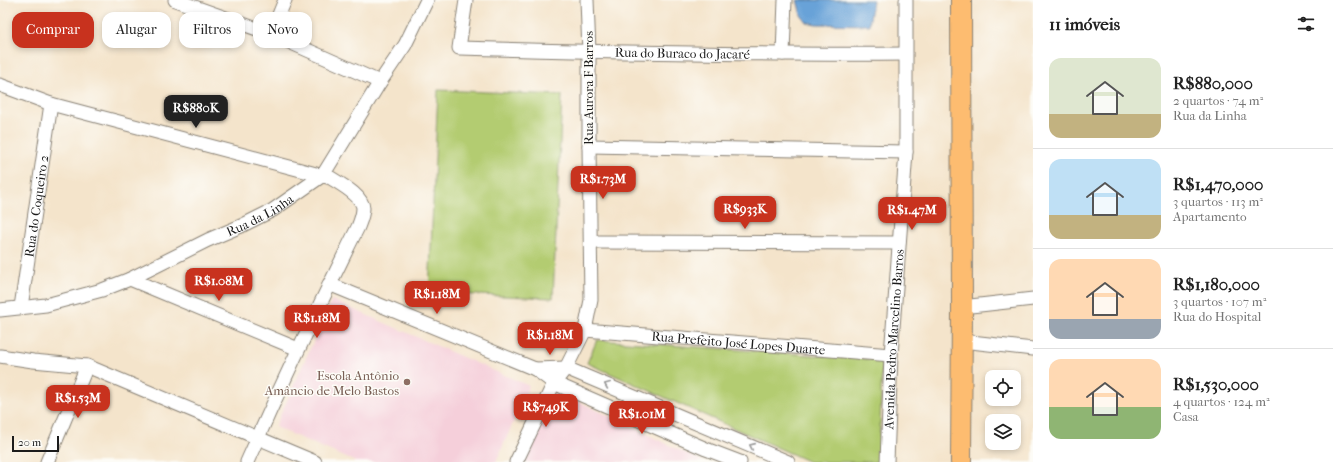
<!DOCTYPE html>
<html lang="pt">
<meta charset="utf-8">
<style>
body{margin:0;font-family:"IM FELL French Canon",serif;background:#f6f6f6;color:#222;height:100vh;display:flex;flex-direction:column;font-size:15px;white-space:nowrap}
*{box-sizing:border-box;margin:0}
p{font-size:13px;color:#767676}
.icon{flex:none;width:22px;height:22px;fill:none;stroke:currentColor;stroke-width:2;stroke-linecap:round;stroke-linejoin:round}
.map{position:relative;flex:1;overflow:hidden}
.drawer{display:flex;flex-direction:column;background:#fff;width:300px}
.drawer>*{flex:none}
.guide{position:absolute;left:12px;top:12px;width:380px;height:36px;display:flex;gap:8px}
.controls{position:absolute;left:985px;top:370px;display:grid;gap:8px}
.controls a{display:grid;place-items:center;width:36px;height:36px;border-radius:8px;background:#fff;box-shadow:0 2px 6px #0003;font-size:20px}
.scale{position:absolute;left:12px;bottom:10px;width:47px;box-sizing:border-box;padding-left:4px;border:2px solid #1c1c1c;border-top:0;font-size:11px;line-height:14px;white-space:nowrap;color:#1c1c1c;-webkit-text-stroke:3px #fdfcf7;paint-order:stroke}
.price{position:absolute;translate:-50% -34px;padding:0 9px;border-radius:8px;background:#c8321e;color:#fff;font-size:13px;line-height:26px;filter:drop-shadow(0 1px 2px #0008)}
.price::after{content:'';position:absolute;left:50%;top:24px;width:12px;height:9px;margin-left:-6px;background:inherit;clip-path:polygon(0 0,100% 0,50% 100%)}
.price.current{background:#222;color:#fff}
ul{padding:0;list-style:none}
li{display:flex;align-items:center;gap:12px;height:100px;padding:0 16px}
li+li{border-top:1px solid #e0e0e0}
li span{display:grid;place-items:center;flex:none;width:112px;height:80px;border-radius:12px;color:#555}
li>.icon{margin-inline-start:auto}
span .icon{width:48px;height:48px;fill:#fffc;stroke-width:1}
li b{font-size:17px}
h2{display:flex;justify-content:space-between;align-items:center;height:48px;padding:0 16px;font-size:17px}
.chip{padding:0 14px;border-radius:12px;background:#fff;box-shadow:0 2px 6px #0003;font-size:14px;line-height:36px}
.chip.current{background:#c8321e;color:#fff}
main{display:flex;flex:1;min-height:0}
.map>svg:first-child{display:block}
.built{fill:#f5cfda}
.green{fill:#b3cc71;stroke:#687446}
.water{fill:#67a2d8;stroke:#425f7a}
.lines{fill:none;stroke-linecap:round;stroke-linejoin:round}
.minor-casing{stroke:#888074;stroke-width:15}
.primary-casing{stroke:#888074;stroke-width:22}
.minor{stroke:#fff;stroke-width:13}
.primary{stroke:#fdbc70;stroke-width:20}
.oneway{stroke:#999}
.education-dot{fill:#8d6e63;stroke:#fdfcf7;stroke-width:1.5}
.labels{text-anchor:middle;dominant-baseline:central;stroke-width:3;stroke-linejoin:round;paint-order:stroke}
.street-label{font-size:13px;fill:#1c1c1c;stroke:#fdfcf7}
.education-label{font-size:13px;fill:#785e54;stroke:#fdfcf7;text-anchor:end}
</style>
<main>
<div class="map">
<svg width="1033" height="462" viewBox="0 0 1033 462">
<rect width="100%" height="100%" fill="#fdfcf7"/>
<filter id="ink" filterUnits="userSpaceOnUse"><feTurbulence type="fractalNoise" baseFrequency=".025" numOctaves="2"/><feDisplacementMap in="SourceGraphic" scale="8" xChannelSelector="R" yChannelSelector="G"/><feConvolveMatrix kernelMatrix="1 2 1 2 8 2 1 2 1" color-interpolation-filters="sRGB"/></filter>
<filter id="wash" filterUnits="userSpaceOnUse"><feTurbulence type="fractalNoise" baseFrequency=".012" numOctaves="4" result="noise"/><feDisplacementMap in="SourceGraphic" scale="16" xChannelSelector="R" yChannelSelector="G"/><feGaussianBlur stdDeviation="0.9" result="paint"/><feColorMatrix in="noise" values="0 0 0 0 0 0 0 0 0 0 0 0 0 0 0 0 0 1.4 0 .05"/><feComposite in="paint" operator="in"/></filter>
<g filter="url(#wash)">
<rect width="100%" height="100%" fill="#f4e4cb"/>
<!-- built -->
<path class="built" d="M332,300l197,86 -33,76h-140l-81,-35z
M555,390l149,72h-183z"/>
<!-- green -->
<path class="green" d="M438,90l124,5 -9,203 -124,-5z
M597,340l285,20 -3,102h-69l-223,-99z"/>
<!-- water -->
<path class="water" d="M797,0h76l-4,25 -53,-1 -10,-2 -5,-7z"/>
</g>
<g filter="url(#ink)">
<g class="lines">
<!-- minor casing -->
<g class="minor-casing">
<g id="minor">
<path d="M175,0l96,34 109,48"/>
<path id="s1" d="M466,0l-7,48c149,4 298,7 446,6"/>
<path d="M271,34l14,-34"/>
<path d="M783,54l2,-54"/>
<path d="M0,85l51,19 280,74c9,6 31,17 32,30 0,7 -3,14 -5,19 -39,78 -76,156 -111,235"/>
<path d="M589,146l317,6"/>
<path d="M591,242l308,1"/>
<path d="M130,279l168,70"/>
<path d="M329,284l206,85 19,14 152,66 34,13"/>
<path id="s2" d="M21,307l30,-203"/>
<path d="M962,307l71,-8"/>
<path id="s3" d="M0,310l46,-5 56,-15 28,-11 78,-39 33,-14 32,-16 50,-35 57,-93 25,-37 22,-45"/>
<path id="s4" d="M585,330l306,25"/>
<path d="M962,341l71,8"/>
<path d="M0,356l33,5 54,5 228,96"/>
<path d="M535,369l31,-1 222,94"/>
<path d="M47,462l40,-96"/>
<path d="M516,462l38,-79 12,-15 19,-38 6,-30 -2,-154v-94l-2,-52"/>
<path id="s5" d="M887,462l4,-107 15,-203v-152"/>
</g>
</g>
<!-- primary casing -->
<g class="primary-casing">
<path id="primary" d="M961,0l1,307 -1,155"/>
</g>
<!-- minor -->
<use href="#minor" class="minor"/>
<!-- primary -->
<use href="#primary" class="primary"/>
</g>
<!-- one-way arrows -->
<defs><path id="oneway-chevron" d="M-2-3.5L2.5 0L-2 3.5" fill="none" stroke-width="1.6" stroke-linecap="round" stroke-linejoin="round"/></defs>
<g class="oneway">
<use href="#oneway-chevron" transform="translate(607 385) rotate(-157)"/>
<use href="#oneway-chevron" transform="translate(752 446) rotate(-156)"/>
</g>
</g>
<!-- markers -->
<circle class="education-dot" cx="407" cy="382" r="4"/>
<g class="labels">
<!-- street labels -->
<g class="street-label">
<text stroke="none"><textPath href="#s1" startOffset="272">Rua do Buraco do Jacaré</textPath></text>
<text transform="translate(588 88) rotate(-90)">Rua Aurora F Barros</text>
<text stroke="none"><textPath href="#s2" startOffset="102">Rua do Coqueiro 2</textPath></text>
<text stroke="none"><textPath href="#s3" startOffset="279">Rua da Linha</textPath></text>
<text stroke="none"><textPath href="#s5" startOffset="123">Avenida Pedro Marcelino Barros</textPath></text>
<text stroke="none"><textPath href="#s4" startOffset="154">Rua Prefeito José Lopes Duarte</textPath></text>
</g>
<!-- education labels -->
<g class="education-label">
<text x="399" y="375">Escola Antônio<tspan x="399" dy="15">Amâncio de Melo Bastos</tspan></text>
</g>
</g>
</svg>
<div class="controls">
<a><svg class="icon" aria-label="locate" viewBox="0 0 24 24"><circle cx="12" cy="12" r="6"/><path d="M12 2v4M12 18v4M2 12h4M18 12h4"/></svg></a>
<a><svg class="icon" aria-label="layers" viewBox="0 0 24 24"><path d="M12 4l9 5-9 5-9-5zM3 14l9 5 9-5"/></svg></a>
</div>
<div class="scale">20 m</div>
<b class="price current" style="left:196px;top:129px">R$880K</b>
<b class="price" style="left:603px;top:200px">R$1.73M</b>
<b class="price" style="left:745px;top:230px">R$933K</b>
<b class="price" style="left:912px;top:231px">R$1.47M</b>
<b class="price" style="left:219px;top:302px">R$1.08M</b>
<b class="price" style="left:437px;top:315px">R$1.18M</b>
<b class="price" style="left:317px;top:339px">R$1.18M</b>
<b class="price" style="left:550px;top:356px">R$1.18M</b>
<b class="price" style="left:78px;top:419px">R$1.53M</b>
<b class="price" style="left:546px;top:428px">R$749K</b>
<b class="price" style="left:642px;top:435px">R$1.01M</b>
<div class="guide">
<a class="chip current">Comprar</a>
<a class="chip">Alugar</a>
<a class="chip">Filtros</a>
<a class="chip">Novo</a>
</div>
</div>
<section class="drawer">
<h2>11 imóveis<svg class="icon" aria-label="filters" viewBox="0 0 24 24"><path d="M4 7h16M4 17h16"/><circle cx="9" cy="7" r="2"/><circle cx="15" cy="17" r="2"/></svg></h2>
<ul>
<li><span style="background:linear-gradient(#dfe7d0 70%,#c2b280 0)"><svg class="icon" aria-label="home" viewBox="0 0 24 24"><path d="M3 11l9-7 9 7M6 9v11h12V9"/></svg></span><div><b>R$880,000</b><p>2 quartos · 74 m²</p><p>Rua da Linha</p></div></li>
<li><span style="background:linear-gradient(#bfe0f5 70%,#c2b280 0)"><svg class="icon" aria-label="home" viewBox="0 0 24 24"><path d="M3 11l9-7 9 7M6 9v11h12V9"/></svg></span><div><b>R$1,470,000</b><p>3 quartos · 113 m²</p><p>Apartamento</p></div></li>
<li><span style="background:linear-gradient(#ffd9b3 75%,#9aa5b1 0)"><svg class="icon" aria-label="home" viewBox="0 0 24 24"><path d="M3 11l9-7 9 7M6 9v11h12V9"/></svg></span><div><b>R$1,180,000</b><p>3 quartos · 107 m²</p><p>Rua do Hospital</p></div></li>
<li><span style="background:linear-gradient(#ffd9b3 60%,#8fb573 0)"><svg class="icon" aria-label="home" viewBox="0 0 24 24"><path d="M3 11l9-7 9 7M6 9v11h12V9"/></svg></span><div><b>R$1,530,000</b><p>4 quartos · 124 m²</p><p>Casa</p></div></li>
</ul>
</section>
</main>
